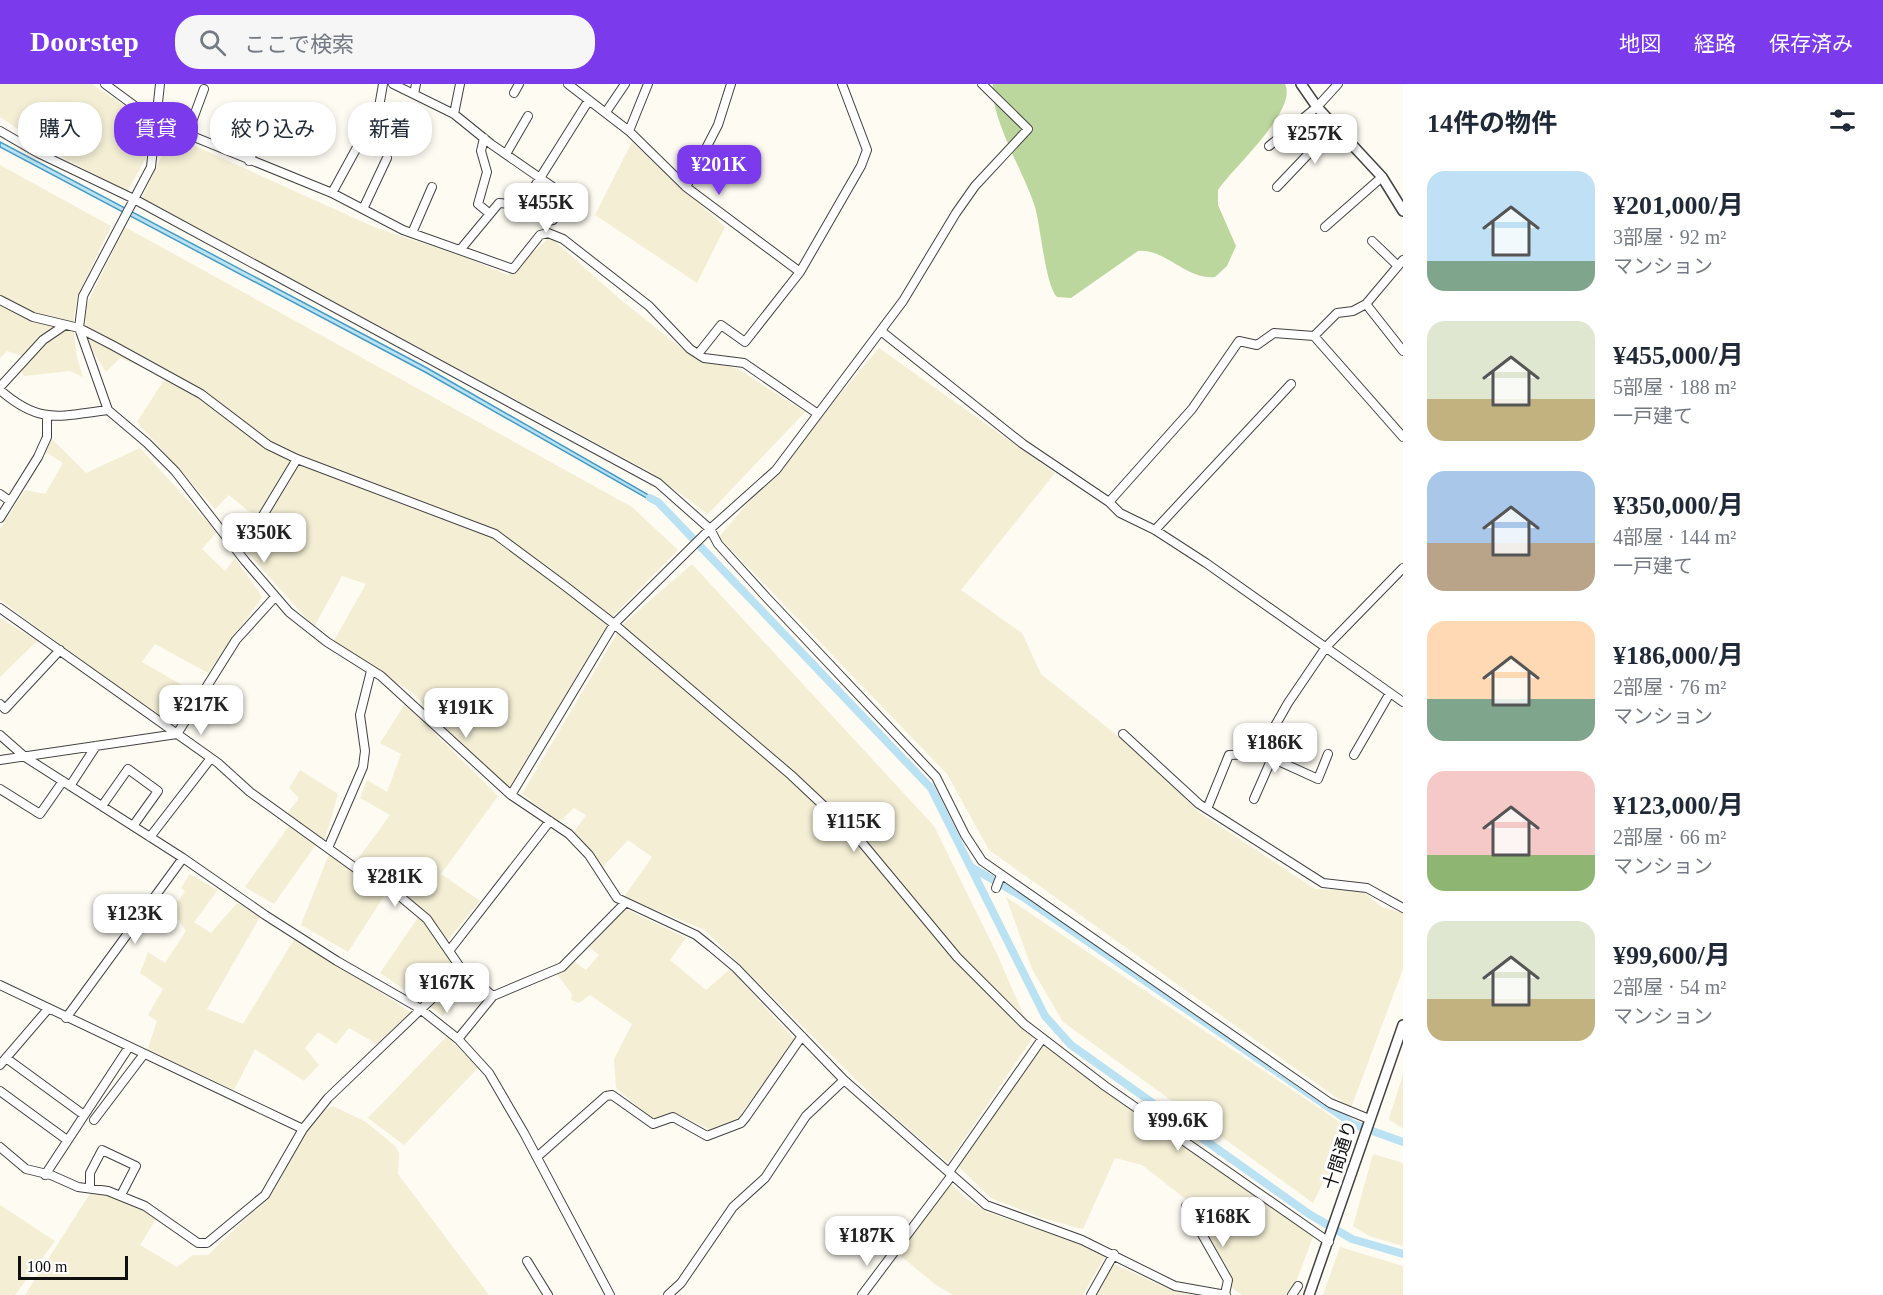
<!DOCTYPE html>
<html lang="ja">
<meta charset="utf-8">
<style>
body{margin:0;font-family:"Times New Roman","Noto Sans JP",serif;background:#f6f6f7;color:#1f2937;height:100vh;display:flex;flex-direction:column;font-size:22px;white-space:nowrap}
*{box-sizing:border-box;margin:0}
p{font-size:20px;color:#747a83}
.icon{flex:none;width:33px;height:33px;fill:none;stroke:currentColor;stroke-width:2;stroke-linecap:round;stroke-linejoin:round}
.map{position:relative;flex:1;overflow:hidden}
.details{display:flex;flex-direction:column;background:#fff;width:480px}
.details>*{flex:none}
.top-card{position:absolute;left:18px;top:18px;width:570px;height:54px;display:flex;gap:12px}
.scale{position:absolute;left:18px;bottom:15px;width:110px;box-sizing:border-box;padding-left:6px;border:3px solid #0f0f0f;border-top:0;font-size:16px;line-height:21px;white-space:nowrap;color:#0f0f0f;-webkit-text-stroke:4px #fff;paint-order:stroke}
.price{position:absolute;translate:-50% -51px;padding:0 14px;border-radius:12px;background:#fff;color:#222;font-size:20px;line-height:39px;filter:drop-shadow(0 2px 3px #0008)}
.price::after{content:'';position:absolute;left:50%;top:36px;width:18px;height:14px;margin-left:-9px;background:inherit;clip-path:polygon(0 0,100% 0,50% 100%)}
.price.active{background:#7c3aed;color:#fff}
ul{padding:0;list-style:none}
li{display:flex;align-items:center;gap:18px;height:150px;padding:0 24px}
li span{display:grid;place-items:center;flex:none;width:168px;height:120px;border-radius:18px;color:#555}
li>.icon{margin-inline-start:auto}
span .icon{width:72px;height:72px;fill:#fffc;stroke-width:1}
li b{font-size:26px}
h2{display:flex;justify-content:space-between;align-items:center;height:72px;padding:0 24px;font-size:26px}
.pill{padding:0 21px;border-radius:24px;background:#fff;box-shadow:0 3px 9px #0003;font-size:21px;line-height:54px}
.pill.active{background:#7c3aed;color:#fff}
header{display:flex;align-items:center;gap:36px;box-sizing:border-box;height:84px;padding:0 30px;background:#7c3aed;color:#fff}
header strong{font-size:28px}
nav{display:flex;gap:33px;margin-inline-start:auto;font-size:21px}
.search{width:420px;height:54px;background:#f6f6f7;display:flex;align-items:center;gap:15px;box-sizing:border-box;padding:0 21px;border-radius:24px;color:#747a83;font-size:22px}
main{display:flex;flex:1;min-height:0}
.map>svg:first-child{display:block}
.farmland{fill:#f3eed4}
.forest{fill:#bcd79e}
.water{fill:#bae2f2;stroke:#469cc4;stroke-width:1.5}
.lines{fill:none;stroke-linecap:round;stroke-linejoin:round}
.canal{stroke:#bae2f2;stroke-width:8}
.minor-casing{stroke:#424242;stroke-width:10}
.tertiary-casing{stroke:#424242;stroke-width:12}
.minor{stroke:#fff;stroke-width:8}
.tertiary{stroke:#fff;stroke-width:9}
.labels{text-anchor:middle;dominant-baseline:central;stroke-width:6;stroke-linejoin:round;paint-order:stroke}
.street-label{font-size:18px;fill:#0f0f0f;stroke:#fff}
</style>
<header>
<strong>Doorstep</strong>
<div class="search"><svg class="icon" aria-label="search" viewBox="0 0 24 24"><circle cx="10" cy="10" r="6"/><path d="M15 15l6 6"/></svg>ここで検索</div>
<nav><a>地図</a><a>経路</a><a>保存済み</a></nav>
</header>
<main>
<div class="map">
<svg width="1403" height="1211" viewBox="0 0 1403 1211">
<rect width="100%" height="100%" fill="#fefbf2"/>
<!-- farmland -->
<path class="farmland" d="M0,0h92l58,39 -2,31 -21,38 -76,-41 -51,-34z
M164,48l210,95 90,30 44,18 42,-38 71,63 69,55 48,14 67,43 -97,102 -56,-41 -510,-275 19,-41z
M632,58l93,85 -28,56 -102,-68z
M0,81l111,61 -34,71 -4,28 4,33 6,19 -13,-6 -46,5 -5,-8 3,-12 -15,-5 -7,7z
M125,143l507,280 46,43 -66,67 -105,174 -41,-39 -54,-60 -80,-48 34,-60 -24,-8 -28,51 -76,-85 21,-22 -30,-25 -14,14 -78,-87 29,-45 -46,-19 -14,14 -16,-25 -6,-37z
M879,264l176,125 -94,117 61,43 19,41 99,80 60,59 115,76 47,2 20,16 21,6v56l-52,139 -362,-258 -42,-76 -228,-237z
M52,355l34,34 54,-25 77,84 -15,17 23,22 10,-13 27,39 -54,76 -53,-29 -13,18 52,30 -24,33 -170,-125v-71l25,-39 20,4 18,-31 -19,-12z
M692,480l242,262 63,128 36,83 -85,126 -62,-54 -181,-179 -81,-33 28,-40 -24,-17 -28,30 -27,-37 13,-18 -12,-7 -15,14 -37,-28 100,-169z
M0,534l37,23 -37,36z
M405,620l93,92 -57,78 39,27 -33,40 18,35 -22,40 -63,-43 39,-57 -31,-26 -40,62 -47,-27 28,-71 28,6 33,-45 -30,-17 7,-18 20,12 14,-38 -21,-11z
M300,686l38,24 -14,49 -9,3 -41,58 -29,-17 44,-61 -6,-7 16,-21 -10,-10z
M190,790l28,16 -24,32 17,11 26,-30 23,14 -53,92 36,15 53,-88 114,76 -33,32 -28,-16 -13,16 -18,-12 -13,16 14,17 -15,16 -49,-32 -21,41 -87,-39 10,-30 -9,-6 15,-26 -23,-16 8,-21 17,11 21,-32 -14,-20 13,-20 -4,-3z
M1006,813l344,232 -37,74 -250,-181 -31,-53z
M624,824l62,30 -16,22 36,30 24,-21 66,72 -59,78 -27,11 -34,-17 -24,6 -36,-31 -2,-29 18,-35 -42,-29 -11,8 -8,-3 1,-6 -19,-25 15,-12 18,13 13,-15 -15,-12z
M447,952l31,32 -74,77 -36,-27z
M1044,959l123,85 146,109 -22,58h-49l-13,-9 1,-14 -43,-72 -45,-35 -27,-7 -32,71 -41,-11 -51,-20 -33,-32z
M1403,990v55l-14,-10z
M333,1022l33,16 29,24 4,7 -1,21 91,121h-464l66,-103 18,2 35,15 12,10 -16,26 37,22 16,-12h15l65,-63 31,-57 19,-24z
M1373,1070l30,9v83l-34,-10 -16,-10z
M947,1096l18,18 22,14 80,27 39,16 -23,40h-130l-17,-10 -40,-33z
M0,1121l55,36 -40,54h-15z
M1340,1163l63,19v29h-80z
M1110,1178l56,26 26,7h-100z"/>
<!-- forest -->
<path class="forest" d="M993,0h292c13,27 -52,83 -67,106v15l18,41 -9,20 -12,11c-29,3 -50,-29 -77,-26l-67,47 -14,-1c-12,-12 -16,-70 -22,-90 -10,-33 -46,-91 -42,-123z"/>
<!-- water -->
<path class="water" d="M0,58l427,226 232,133 -2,3 -232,-132 -425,-225z"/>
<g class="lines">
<!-- canal -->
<path class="canal" d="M650,414l8,4 273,286 114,228 26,29 238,169 43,25 51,15
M971,783l52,30 330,227 50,18"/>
<!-- minor casing -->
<g class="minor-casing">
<path id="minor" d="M105,0l50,37 177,72 71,37 110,39 27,-34 8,-2 15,6 86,67 41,43 14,9 40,5 74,51
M160,0l-9,83 -68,129 -4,32 29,82 39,33 28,28 70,90 44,51 38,30 54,34 130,119 58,39 20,21 28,43 79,37 15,12 25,21 108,112 142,125 96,35 93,46 51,9
M393,0l61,30 37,30 75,52 -13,24 -5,1 -25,-16 -24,-2 -39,47
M568,0l61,47 57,56 114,85
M514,9l5,-9
M414,10l2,-10
M606,28l19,-28
M454,30l6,-30
M0,47l38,22 96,46 524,284 52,46 8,15 49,54 169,179 29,58 17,26 348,242 39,16
M629,47l19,-47
M187,51l17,-46
M484,54l-3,13 6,21 -9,32 12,10
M1269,62l48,-39 21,-23
M506,70l22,-38
M249,77l19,-42
M686,103l32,-62 13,-41
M1277,103l58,-61
M332,109l47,-86 4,-23
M523,121l66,-105
M363,125l24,-51
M1325,143l57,-50
M412,149l20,-46
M1372,157l26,25
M1403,176l-37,44 37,47
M0,216l33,17 46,11 33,17 89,49 67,51 29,14 198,75 70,52 49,38 177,151 68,64 98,118 67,67 81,62 224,156
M881,247l142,113 86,58 11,11 35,17 51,33 197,139
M1314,252l23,-23 16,-2 13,-7
M698,270l23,-29 24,17 55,-70 61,-106 6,-16 -25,-66
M0,303l43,-47 22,-15
M0,306c40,35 59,26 108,20
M0,410l10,7
M1109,418l83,-93 47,-68 18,4 17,-12 40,3 89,101
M0,434l38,-61 9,-20v-19
M1155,446l136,-146
M234,460l28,-27 35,-58
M0,524l218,155 32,29 104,75 42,26 31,26 35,51 31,26
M0,620l5,5 55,-59
M1123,650l76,70 124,79 44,5 36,20
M0,651l25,22 158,101 82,57 72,46 82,47 39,31 31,34 35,60 86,162
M1259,670l29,-51 38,-56 77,-79
M1354,671l36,-62
M0,676l177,-26 59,-94 39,-43
M70,702l26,-40
M0,705l40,25 23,-33
M511,711l103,-171 96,-95 66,-59 127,-169 53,-88 19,-27 53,-57 -46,-45
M1254,715l18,-41
M102,722l26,-37 30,22 -25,35
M1207,725l22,-54 34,-1 55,25 10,-25
M150,753l61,-79
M328,764l35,-81 2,-16 -5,-36 11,-44
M996,804l5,-13
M449,867l101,-130
M0,901l303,144
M66,934l117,-160
M458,955l35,-43 69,-29 63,-64
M6,974l78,57
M0,981l48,-56
M0,1007l67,49
M94,1036l50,-66
M0,1063l26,22 25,6 27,12 30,4 37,15 53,37h9l58,-48 38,-66 25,-31 134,-128
M537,1073l69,-61 6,-1 41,29 20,-7 34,19 34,-13 5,-6 56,-81
M949,1088l93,-133
M45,1091l84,-128
M90,1104v-15l12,-23 34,16 -15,29
M1186,1122l42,74 -3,14
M527,1177l21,34
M668,1211l13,-12 52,-76 32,-29 41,-62 38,-36
M862,1211l90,-120
M1091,1211l23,-41
M1292,1211l6,-9"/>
</g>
<!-- tertiary casing -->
<g class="tertiary-casing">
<path id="tertiary" d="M1301,0l16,23 65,70 21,34
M1309,1211l94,-270"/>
</g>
<!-- minor -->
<use href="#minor" class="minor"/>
<!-- tertiary -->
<use href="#tertiary" class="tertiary"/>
</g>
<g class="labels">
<!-- street labels -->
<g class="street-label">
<text transform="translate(1340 1071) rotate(-72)">十間通り</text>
</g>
</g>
</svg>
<div class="scale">100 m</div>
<b class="price" style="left:1315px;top:81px">¥257K</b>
<b class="price active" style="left:719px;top:112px">¥201K</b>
<b class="price" style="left:546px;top:150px">¥455K</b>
<b class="price" style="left:264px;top:480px">¥350K</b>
<b class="price" style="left:201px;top:652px">¥217K</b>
<b class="price" style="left:466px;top:655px">¥191K</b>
<b class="price" style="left:1275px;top:690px">¥186K</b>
<b class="price" style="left:854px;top:769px">¥115K</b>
<b class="price" style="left:395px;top:824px">¥281K</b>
<b class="price" style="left:135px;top:861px">¥123K</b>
<b class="price" style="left:447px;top:930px">¥167K</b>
<b class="price" style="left:1178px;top:1068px">¥99.6K</b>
<b class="price" style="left:1223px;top:1164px">¥168K</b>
<b class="price" style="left:867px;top:1183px">¥187K</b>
<div class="top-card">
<a class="pill">購入</a>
<a class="pill active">賃貸</a>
<a class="pill">絞り込み</a>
<a class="pill">新着</a>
</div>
</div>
<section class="details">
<h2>14件の物件<svg class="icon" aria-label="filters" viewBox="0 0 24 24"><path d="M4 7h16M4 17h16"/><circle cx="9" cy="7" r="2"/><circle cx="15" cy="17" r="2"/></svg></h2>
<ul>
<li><span style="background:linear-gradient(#bfe0f5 75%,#7fa58c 0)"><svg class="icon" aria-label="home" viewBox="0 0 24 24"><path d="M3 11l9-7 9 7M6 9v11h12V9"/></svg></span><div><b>¥201,000/月</b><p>3部屋 · 92 m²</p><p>マンション</p></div></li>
<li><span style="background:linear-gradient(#dfe7d0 65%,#c2b280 0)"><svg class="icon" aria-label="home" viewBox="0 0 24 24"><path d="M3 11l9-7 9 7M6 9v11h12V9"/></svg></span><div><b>¥455,000/月</b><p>5部屋 · 188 m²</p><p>一戸建て</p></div></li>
<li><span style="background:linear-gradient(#a9c7e8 60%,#b9a48a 0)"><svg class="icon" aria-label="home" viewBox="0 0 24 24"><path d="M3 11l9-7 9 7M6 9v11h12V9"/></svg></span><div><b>¥350,000/月</b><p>4部屋 · 144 m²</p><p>一戸建て</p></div></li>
<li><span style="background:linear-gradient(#ffd9b3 65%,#7fa58c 0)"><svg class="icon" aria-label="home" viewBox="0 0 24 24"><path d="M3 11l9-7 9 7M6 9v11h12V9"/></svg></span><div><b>¥186,000/月</b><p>2部屋 · 76 m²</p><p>マンション</p></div></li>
<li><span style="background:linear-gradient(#f6c9c9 70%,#8fb573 0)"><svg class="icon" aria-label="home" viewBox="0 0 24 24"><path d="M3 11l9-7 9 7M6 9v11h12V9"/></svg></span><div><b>¥123,000/月</b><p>2部屋 · 66 m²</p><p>マンション</p></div></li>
<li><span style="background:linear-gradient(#dfe7d0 65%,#c2b280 0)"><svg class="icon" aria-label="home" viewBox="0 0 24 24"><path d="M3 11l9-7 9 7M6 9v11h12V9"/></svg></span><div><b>¥99,600/月</b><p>2部屋 · 54 m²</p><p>マンション</p></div></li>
</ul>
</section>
</main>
